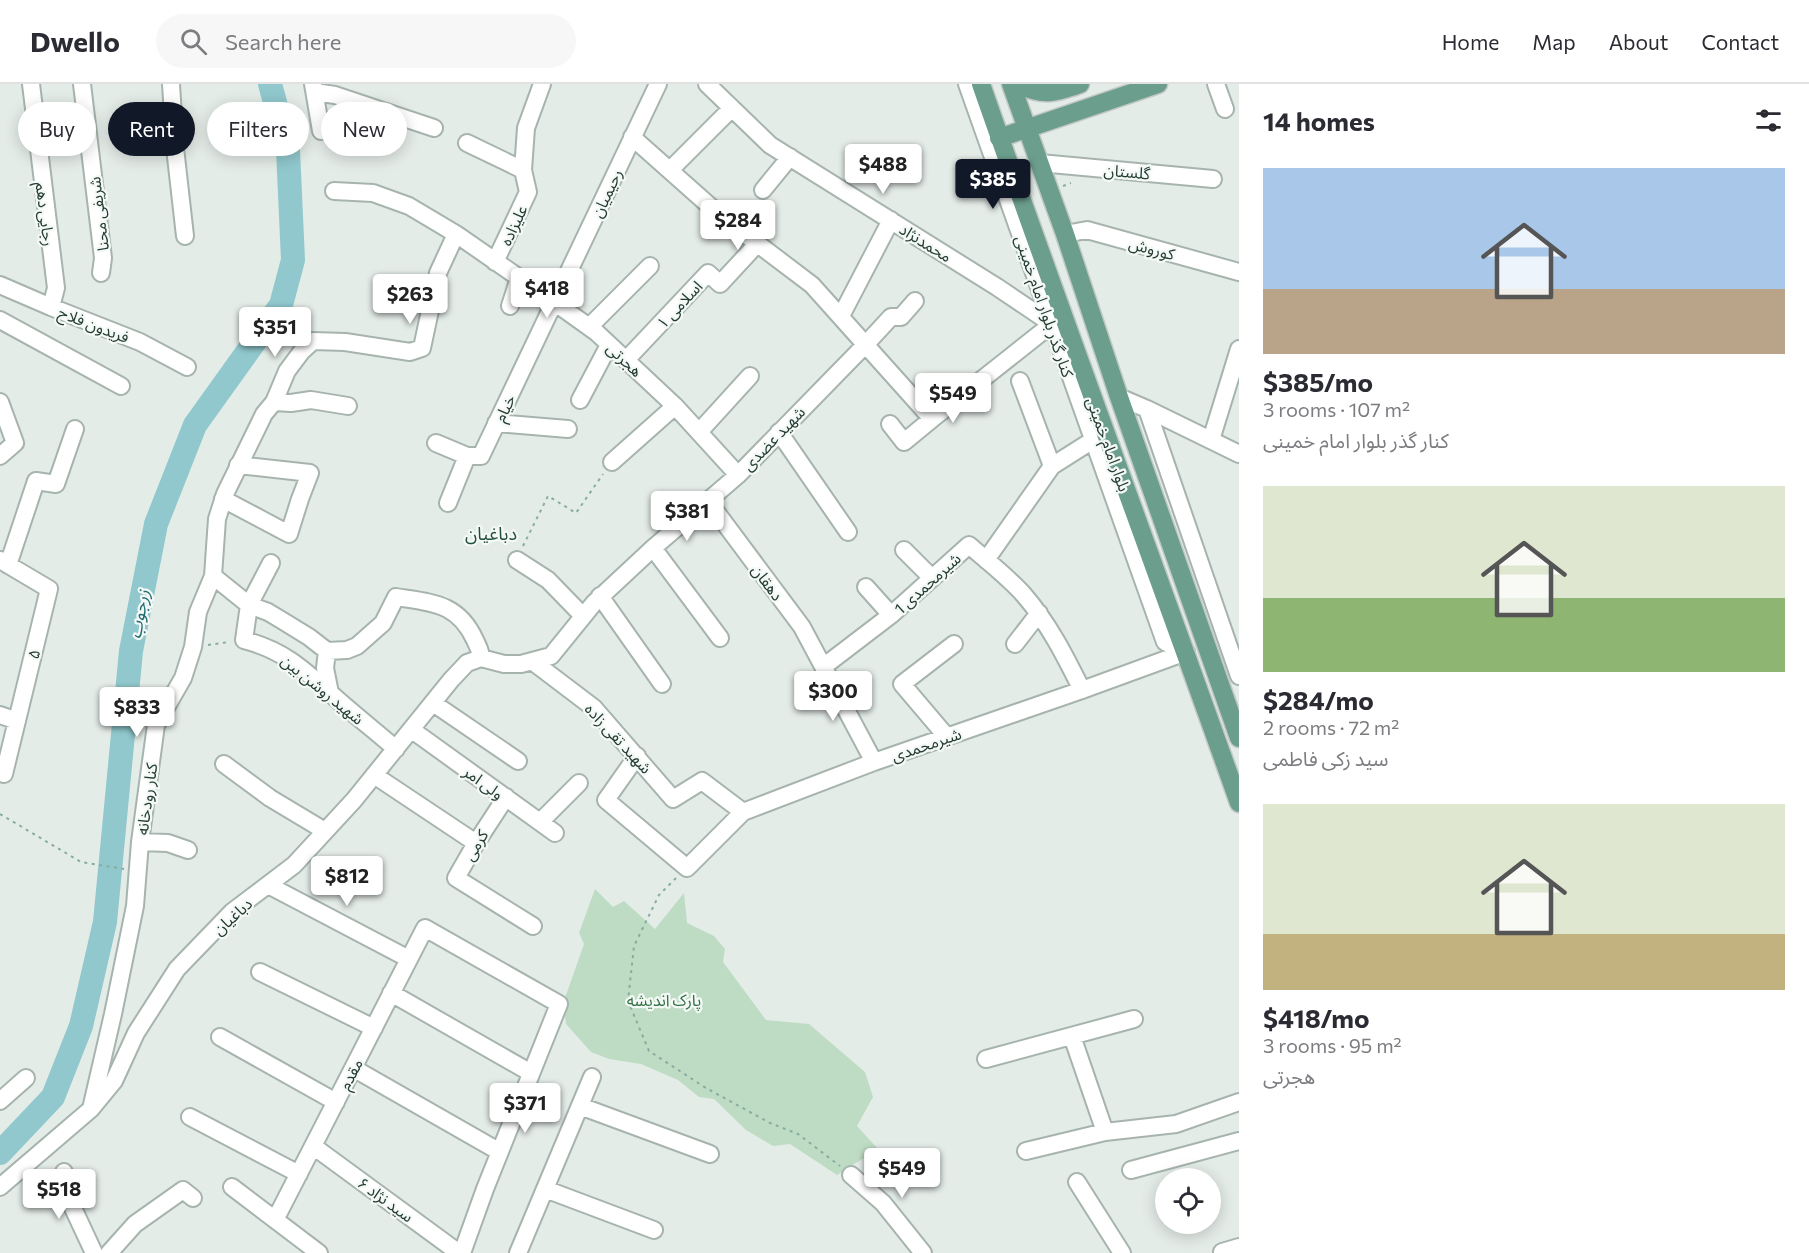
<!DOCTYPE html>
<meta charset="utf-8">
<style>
body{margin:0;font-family:Commissioner,"Noto Sans Arabic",sans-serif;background:#f7f7f7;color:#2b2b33;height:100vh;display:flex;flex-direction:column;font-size:22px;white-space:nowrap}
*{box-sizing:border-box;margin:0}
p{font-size:20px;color:#7c7c81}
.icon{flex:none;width:33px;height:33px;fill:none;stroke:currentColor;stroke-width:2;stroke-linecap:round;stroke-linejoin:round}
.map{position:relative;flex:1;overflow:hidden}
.details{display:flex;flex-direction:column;background:#fff;width:570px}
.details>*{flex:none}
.banner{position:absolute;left:18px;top:18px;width:570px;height:54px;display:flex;gap:12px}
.controls{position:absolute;left:1155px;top:1084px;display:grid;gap:12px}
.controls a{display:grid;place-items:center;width:66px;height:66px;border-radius:50%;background:#fff;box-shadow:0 3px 15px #0003;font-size:30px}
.price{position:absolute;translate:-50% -51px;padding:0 14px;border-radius:6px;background:#fff;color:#222;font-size:20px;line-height:39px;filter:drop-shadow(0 2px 3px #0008)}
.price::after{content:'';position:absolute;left:50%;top:36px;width:18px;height:14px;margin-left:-9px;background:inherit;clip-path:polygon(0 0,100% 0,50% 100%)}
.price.on{background:#111827;color:#fff}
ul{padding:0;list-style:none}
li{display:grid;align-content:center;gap:12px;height:318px;padding:0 24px}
li span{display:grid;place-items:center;height:186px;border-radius:0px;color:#555}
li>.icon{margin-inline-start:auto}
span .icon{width:108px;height:108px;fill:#fffc;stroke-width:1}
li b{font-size:26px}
h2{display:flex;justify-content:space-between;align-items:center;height:72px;padding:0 24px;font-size:26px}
.tag{padding:0 21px;border-radius:27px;background:#fff;box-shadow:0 3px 15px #0003;font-size:21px;line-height:54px}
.tag.on{background:#111827;color:#fff}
header{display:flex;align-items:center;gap:36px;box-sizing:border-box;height:84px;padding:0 30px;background:#fff;border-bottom:2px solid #e1e1e2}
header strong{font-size:28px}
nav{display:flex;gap:33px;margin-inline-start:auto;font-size:21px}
.search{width:420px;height:54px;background:#f7f7f7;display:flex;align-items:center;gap:15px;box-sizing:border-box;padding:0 21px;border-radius:33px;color:#7c7c81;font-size:22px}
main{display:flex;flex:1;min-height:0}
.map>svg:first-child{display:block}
.green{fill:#bedcc4}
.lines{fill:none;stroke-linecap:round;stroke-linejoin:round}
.river{stroke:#90c8cd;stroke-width:24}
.minor-casing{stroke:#a7b4ae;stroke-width:20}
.major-casing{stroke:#c2c8c6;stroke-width:21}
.path{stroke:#86ad9e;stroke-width:2;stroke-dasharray:3 4.5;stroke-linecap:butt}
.minor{stroke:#fff;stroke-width:16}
.major{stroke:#6b9e8d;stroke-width:18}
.labels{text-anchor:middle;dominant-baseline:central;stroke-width:4.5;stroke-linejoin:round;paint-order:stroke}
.street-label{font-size:16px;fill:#243c34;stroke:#f4f9f6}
.park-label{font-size:16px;fill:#317045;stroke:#f4f9f6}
.neighbourhood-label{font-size:18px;fill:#224d3f;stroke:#f4f9f6}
.water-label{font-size:18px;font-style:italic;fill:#226d74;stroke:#f4f9f6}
</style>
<header>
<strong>Dwello</strong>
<div class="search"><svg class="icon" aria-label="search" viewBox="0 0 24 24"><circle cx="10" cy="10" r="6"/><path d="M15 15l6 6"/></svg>Search here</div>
<nav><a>Home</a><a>Map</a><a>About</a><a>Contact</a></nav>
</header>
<main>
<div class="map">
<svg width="1239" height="1169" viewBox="0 0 1239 1169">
<rect width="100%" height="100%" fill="#e4ece8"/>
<!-- green -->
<path class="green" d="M595,805l18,18 11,-6 31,28 29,-36 3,30 27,13 11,13 -2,13 43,58 43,4 56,48 8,25 -16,29 21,23 -41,26 -47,-31 -17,2 -27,-16 -32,-31 -15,-2 -21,-17 -37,-16 -32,-5 -18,-7 -25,-28 -2,-14 1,-12 19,-54 -5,-11z"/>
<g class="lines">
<!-- river -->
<path class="river" d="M0,1069l53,-56 28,-71 24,-104 26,-271 25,-127 39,-99 86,-120 12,-45 -5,-110 -18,-66"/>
<!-- minor casing -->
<g class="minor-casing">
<path id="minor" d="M31,0l25,204 -5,19
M82,0l21,174 -2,15
M171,0l4,64 10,88
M313,0l8,47
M707,0l63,61 227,142 55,37 2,-1
M967,0l198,558 21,10
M1216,0l9,25
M315,8l20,3 99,33
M632,53l89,79 91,69 120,134 120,-95
M467,59l56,27
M1040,79l173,16
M670,86l62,-62
M763,106l27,-33
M334,107l39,2 36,13 47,28 98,68 42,30 79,74 63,69
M1065,150l22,-4 152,42
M495,178l33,-70 -5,-22 3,-42 16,-44
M0,201l51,22 89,35 47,25
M510,222l9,-28
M841,232l50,-96
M0,236l121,66
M589,243l61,-61
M626,276l82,-87 12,11 37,-40
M1020,297l32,85
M1119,313l28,12 92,45
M580,316l29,-55
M0,318l15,41 -15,13
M274,318l17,1 20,-3 37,6
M1147,325l92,267
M496,339l72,6
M890,340l14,18 28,-23
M699,348l51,-56
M779,348l69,100
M1211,356l28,-91
M436,359l31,13
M612,378l63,-56
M223,415l66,35 11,-35 10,-26 -72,-8
M708,417l94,126 72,135
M448,419l19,-47h14l177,-372
M653,464l67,90
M904,466l28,28
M0,476l49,29 -45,185
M517,476l31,20 35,36
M986,476l66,-94 41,-26
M271,479l-22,42 -5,35c38,10 57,27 85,52 22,20 45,38 67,57
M8,481l28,-84 20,3 19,-55
M213,492l36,29 19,7 15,9 26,16 18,14
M866,503l25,28
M600,512l62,88
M1015,560l24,-31
M327,567l20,-1 10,-4 26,-23 13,-26c37,6 62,6 79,43 3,7 6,11 6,18
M327,567l-2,17 5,25
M481,574l23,6h17l30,-8 43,-53 59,-55 85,-73 128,-131 25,-27h10l14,-16
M532,577l62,47 79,91 29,-18 41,31
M823,583l68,-52 78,-70c18,16 39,32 55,50 25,29 41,61 58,95
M433,619l85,58
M0,631l17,6
M412,646l143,103
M947,653l-45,-53 52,-40
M637,672l-31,44 81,68 56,-56 131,-50 208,-72 104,-38
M224,680l46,34 55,33
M374,691l102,68
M506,713l-30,46 -20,35 77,48
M540,738l39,-39
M140,758l28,1 20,7
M268,801l141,74
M260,888l114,56
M391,909l140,80
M1072,952l33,96 71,-8 63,-22
M220,953l116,65
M986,975l148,-40
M353,984l147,84
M0,1017l26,-23
M580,1022l130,48
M91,1025l22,-95 22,-108 5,-64 16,-117 27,-47 10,-31 5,-35 15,-36 4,-57 8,-25 39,-80 10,-12 13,-31 15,-20 11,-10 32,1 65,10 12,-4 16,-75 18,-39
M190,1033l109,57
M313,1062l146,107
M1026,1067l79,-19
M1131,1086l108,-29
M64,1088l9,36 21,45
M851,1091l32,28 40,50
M1077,1098l45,71
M0,1103l91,-78 23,-28 22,-48 41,-64 55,-57 62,-47 60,-65 97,-120 16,-17 14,-5
M232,1103l87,66
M545,1105l109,41
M275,1136l150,-292 134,76 -74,185 -23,64
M1222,1168l17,-5
M109,1169l26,-29 48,-34 10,8
M518,1169l74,-176"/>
</g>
<!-- major casing -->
<g class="major-casing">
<path id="major" d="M981,0c84,241 173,479 258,719
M1011,0l54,150 54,163 120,341
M1018,0c25,13 36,9 62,0
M999,54l159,-54"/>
</g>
<!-- path -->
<path class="path" d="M1063,102l8,-3
M523,462l25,-50 28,17 27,-39
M208,561l21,-3
M0,730l81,48 43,7
M676,794l-17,17 -25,51 -6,55 21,50 57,37 64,35 28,11 42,32"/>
<!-- minor -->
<use href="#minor" class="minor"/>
<!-- major -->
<use href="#major" class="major"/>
</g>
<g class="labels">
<!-- street labels -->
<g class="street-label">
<text transform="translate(1127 87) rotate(5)">گلستان</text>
<text transform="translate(606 109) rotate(-65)">رحیمیان</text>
<text transform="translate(46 130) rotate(83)">رجایی دهم</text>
<text transform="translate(98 130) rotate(-97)">شریفی محنا</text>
<text transform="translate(513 141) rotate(-65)">علیزاده</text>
<text transform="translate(926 158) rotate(32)">محمدنژاد</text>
<text transform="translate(1152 164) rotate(15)">کوروش</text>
<text transform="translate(679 220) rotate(-47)">اسلامی ۱</text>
<text transform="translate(1045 222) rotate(71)">کنار گذر بلوار امام خمینی</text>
<text transform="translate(94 240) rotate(21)">فریدون فلاح</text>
<text transform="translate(625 275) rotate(43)">هجرتی</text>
<text transform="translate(504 324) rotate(-64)">خیام</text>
<text transform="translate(773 354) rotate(-46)">شهید عضدی</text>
<text transform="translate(1109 360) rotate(70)">بلوار امام خمینی</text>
<text transform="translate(768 498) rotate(53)">دهقان</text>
<text transform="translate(927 499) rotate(-42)">شیرمحمدی 1</text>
<text transform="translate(33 570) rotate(-76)">۵</text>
<text transform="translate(323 605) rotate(39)">شهید روشن بین</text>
<text transform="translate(619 654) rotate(47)">شهید تقی زاده</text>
<text transform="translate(926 660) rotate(-19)">شیرمحمدی</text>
<text transform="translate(484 698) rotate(36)">ولی امر</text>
<text transform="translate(146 715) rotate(-82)">کنار رودخانه</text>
<text transform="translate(475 761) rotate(-59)">کرمی</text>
<text transform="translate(232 832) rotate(-42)">دباغیان</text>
<text transform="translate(350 990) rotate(-63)">مقدم</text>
<text transform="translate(386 1115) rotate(36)">سید نژاد ۶</text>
</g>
<!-- park labels -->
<g class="park-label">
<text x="664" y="915">پارک اندیشه</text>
</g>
<!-- neighbourhood labels -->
<g class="neighbourhood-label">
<text x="491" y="449">دباغیان</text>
</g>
<!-- water labels -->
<g class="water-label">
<text transform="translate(138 530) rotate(-79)">زرجوب</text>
</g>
</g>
</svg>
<div class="controls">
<a><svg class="icon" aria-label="locate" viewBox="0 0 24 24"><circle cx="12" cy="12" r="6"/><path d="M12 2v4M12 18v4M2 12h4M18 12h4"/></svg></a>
</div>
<b class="price" style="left:883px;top:111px">$488</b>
<b class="price on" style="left:993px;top:126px">$385</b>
<b class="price" style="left:738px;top:167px">$284</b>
<b class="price" style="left:547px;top:235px">$418</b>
<b class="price" style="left:410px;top:241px">$263</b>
<b class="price" style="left:275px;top:274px">$351</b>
<b class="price" style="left:953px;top:340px">$549</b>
<b class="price" style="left:687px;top:458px">$381</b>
<b class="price" style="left:833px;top:638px">$300</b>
<b class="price" style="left:137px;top:654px">$833</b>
<b class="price" style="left:347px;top:823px">$812</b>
<b class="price" style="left:525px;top:1050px">$371</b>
<b class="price" style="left:902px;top:1115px">$549</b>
<b class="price" style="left:59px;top:1136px">$518</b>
<div class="banner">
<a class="tag">Buy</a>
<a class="tag on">Rent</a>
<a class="tag">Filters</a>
<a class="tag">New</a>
</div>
</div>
<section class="details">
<h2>14 homes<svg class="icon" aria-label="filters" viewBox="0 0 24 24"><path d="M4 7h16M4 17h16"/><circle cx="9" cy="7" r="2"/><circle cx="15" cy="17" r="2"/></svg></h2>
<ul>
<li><span style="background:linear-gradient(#a9c7e8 65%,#b9a48a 0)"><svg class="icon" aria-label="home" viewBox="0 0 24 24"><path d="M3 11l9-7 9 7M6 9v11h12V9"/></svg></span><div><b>$385/mo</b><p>3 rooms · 107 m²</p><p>کنار گذر بلوار امام خمینی</p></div></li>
<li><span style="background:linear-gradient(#dfe7d0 60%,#8fb573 0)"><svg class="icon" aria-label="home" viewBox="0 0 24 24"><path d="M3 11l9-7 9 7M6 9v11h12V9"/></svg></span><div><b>$284/mo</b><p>2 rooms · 72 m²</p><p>سید زکی فاطمی</p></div></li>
<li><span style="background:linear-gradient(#dfe7d0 70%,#c2b280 0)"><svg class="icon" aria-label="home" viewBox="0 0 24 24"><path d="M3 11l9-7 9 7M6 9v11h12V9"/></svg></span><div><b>$418/mo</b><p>3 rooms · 95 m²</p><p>هجرتی</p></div></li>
</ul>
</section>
</main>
